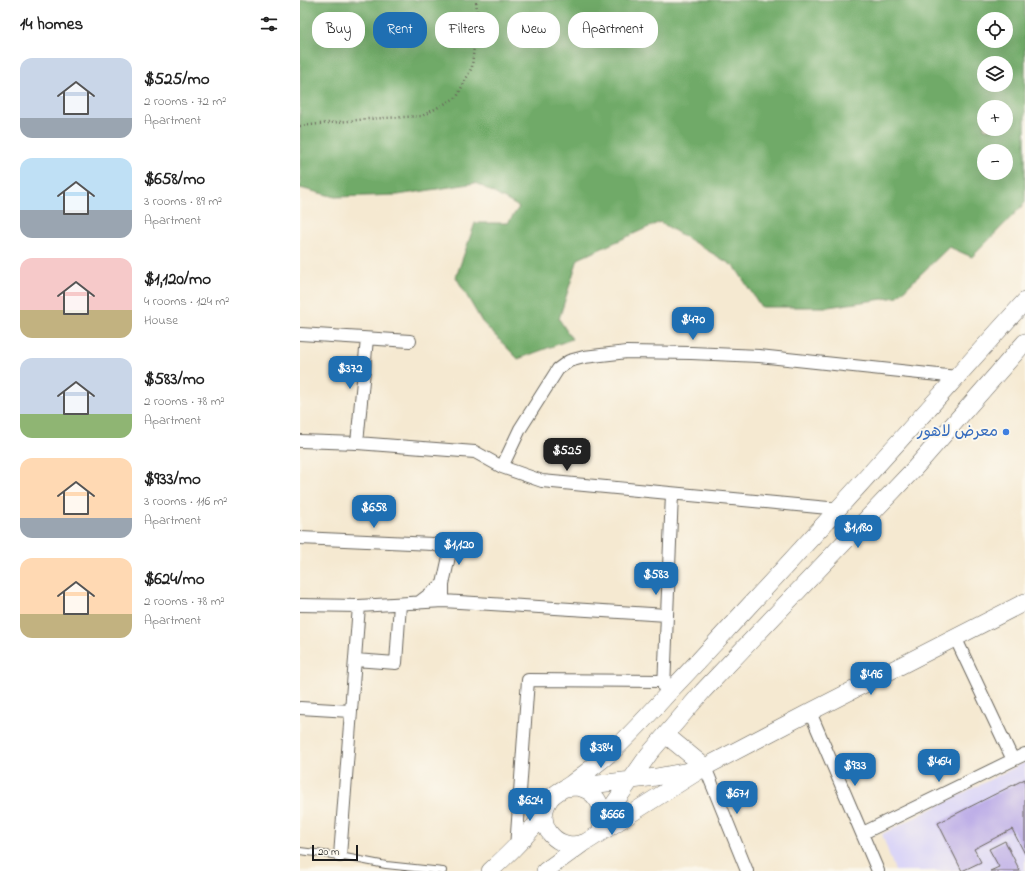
<!DOCTYPE html>
<meta charset="utf-8">
<style>
body{margin:0;font-family:"Indie Flower","Playpen Sans Arabic",sans-serif;background:#f2f2f2;color:#222;height:100vh;display:flex;flex-direction:column;font-size:15px;white-space:nowrap}
*{box-sizing:border-box;margin:0}
p{font-size:13px;color:#767676}
.icon{flex:none;width:22px;height:22px;fill:none;stroke:currentColor;stroke-width:2;stroke-linecap:round;stroke-linejoin:round}
.map{position:relative;flex:1;overflow:hidden}
.details{display:flex;flex-direction:column;background:#fff;width:300px}
.details>*{flex:none}
.guide{position:absolute;left:12px;top:12px;width:380px;height:36px;display:flex;gap:8px}
.buttons{position:absolute;left:677px;top:12px;display:grid;gap:8px}
.buttons a{display:grid;place-items:center;width:36px;height:36px;border-radius:50%;background:#fff;box-shadow:0 4px 16px #0002;font-size:20px}
.scale{position:absolute;left:12px;bottom:10px;width:46px;box-sizing:border-box;padding-left:4px;border:2px solid #1c1c1c;border-top:0;font-size:11px;line-height:14px;white-space:nowrap;color:#1c1c1c;-webkit-text-stroke:3px #fbf7ec;paint-order:stroke}
.price{position:absolute;translate:-50% -34px;padding:0 9px;border-radius:8px;background:#1f6fb2;color:#fff;font-size:13px;line-height:26px;filter:drop-shadow(0 1px 2px #0008)}
.price::after{content:'';position:absolute;left:50%;top:24px;width:12px;height:9px;margin-left:-6px;background:inherit;clip-path:polygon(0 0,100% 0,50% 100%)}
.price.selected{background:#222;color:#fff}
ul{padding:0;list-style:none}
li{display:flex;align-items:center;gap:12px;height:100px;padding:0 20px}
li span{display:grid;place-items:center;flex:none;width:112px;height:80px;border-radius:12px;color:#555}
li>.icon{margin-inline-start:auto}
span .icon{width:48px;height:48px;fill:#fffc;stroke-width:1}
li b{font-size:17px}
h2{display:flex;justify-content:space-between;align-items:center;height:48px;padding:0 20px;font-size:17px}
.chip{padding:0 14px;border-radius:16px;background:#fff;box-shadow:0 4px 16px #0002;font-size:14px;line-height:36px}
.chip.selected{background:#1f6fb2;color:#fff}
main{display:flex;flex:1;min-height:0}
.map>svg:first-child{display:block}
.built{fill:#dbd6f7}
.forest{fill:#70aa68;stroke:#466342;fill-rule:evenodd}
.building{fill:#bbace7}
.lines{fill:none;stroke-linecap:round;stroke-linejoin:round}
.lane-casing{stroke:#68645b;stroke-width:8}
.street-casing{stroke:#68645b;stroke-width:14}
.secondary-casing{stroke:#68645b;stroke-width:18}
.path{stroke:#68645b;stroke-width:2.5;stroke-dasharray:1 3;stroke-linecap:butt}
.lane{stroke:#fff;stroke-width:6}
.street{stroke:#fff;stroke-width:12}
.secondary{stroke:#fff;stroke-width:17}
.shop-dot{fill:#3f7fe0;stroke:#fbf7ec;stroke-width:1.5}
.labels{text-anchor:middle;dominant-baseline:central;stroke-width:4;stroke-linejoin:round;paint-order:stroke}
.shop-label{font-size:16px;fill:#366cbe;stroke:#fbf7ec;text-anchor:end}
</style>
<main>
<section class="details">
<h2>14 homes<svg class="icon" aria-label="filters" viewBox="0 0 24 24"><path d="M4 7h16M4 17h16"/><circle cx="9" cy="7" r="2"/><circle cx="15" cy="17" r="2"/></svg></h2>
<ul>
<li><span style="background:linear-gradient(#c9d6e8 75%,#9aa5b1 0)"><svg class="icon" aria-label="home" viewBox="0 0 24 24"><path d="M3 11l9-7 9 7M6 9v11h12V9"/></svg></span><div><b>$525/mo</b><p>2 rooms · 72 m²</p><p>Apartment</p></div></li>
<li><span style="background:linear-gradient(#bfe0f5 65%,#9aa5b1 0)"><svg class="icon" aria-label="home" viewBox="0 0 24 24"><path d="M3 11l9-7 9 7M6 9v11h12V9"/></svg></span><div><b>$658/mo</b><p>3 rooms · 89 m²</p><p>Apartment</p></div></li>
<li><span style="background:linear-gradient(#f6c9c9 65%,#c2b280 0)"><svg class="icon" aria-label="home" viewBox="0 0 24 24"><path d="M3 11l9-7 9 7M6 9v11h12V9"/></svg></span><div><b>$1,120/mo</b><p>4 rooms · 124 m²</p><p>House</p></div></li>
<li><span style="background:linear-gradient(#c9d6e8 70%,#8fb573 0)"><svg class="icon" aria-label="home" viewBox="0 0 24 24"><path d="M3 11l9-7 9 7M6 9v11h12V9"/></svg></span><div><b>$583/mo</b><p>2 rooms · 78 m²</p><p>Apartment</p></div></li>
<li><span style="background:linear-gradient(#ffd9b3 75%,#9aa5b1 0)"><svg class="icon" aria-label="home" viewBox="0 0 24 24"><path d="M3 11l9-7 9 7M6 9v11h12V9"/></svg></span><div><b>$933/mo</b><p>3 rooms · 116 m²</p><p>Apartment</p></div></li>
<li><span style="background:linear-gradient(#ffd9b3 70%,#c2b280 0)"><svg class="icon" aria-label="home" viewBox="0 0 24 24"><path d="M3 11l9-7 9 7M6 9v11h12V9"/></svg></span><div><b>$624/mo</b><p>2 rooms · 78 m²</p><p>Apartment</p></div></li>
</ul>
</section>
<div class="map">
<svg width="725" height="871" viewBox="0 0 725 871">
<rect width="100%" height="100%" fill="#fbf7ec"/>
<filter id="ink" filterUnits="userSpaceOnUse"><feTurbulence type="fractalNoise" baseFrequency=".025" numOctaves="2"/><feDisplacementMap in="SourceGraphic" scale="8" xChannelSelector="R" yChannelSelector="G"/><feConvolveMatrix kernelMatrix="1 2 1 2 8 2 1 2 1" color-interpolation-filters="sRGB"/></filter>
<filter id="wash" filterUnits="userSpaceOnUse"><feTurbulence type="fractalNoise" baseFrequency=".012" numOctaves="4" result="noise"/><feDisplacementMap in="SourceGraphic" scale="16" xChannelSelector="R" yChannelSelector="G"/><feGaussianBlur stdDeviation="0.9" result="paint"/><feColorMatrix in="noise" values="0 0 0 0 0 0 0 0 0 0 0 0 0 0 0 0 0 1.4 0 .05"/><feComposite in="paint" operator="in"/></filter>
<g filter="url(#wash)">
<rect width="100%" height="100%" fill="#f5e9d1"/>
<!-- built -->
<path class="built" d="M725,762v109h-130l-13,-37z"/>
<!-- forest -->
<path class="forest" d="M0,0h725v203l-53,54 -23,-10 -52,50 -69,10h-67l-26,-40 -75,-45 -82,37 -19,60 13,20 -54,20 -36,-37 -26,-45 19,-54h33l11,-16 -43,-24 -78,12 -63,2 -35,-9zM684,19h22v22h-22zM684,63h22v22h-22zM684,107h22v22h-22zM684,151h22v22h-22z"/>
<g id="blocks">
<!-- building -->
<path class="building" d="M725,779v75l-13,-25 -38,20 7,13 -19,9 -24,-48z
M705,841l15,30h-30l9,-4 -10,-18z"/>
</g>
</g>
<g filter="url(#ink)">
<use href="#blocks" fill-opacity="0" stroke="#68645b" stroke-width="1"/>
<g class="lines">
<!-- lane casing -->
<g class="lane-casing">
<path id="lane" d="M0,851l40,5 46,9 57,6"/>
</g>
<!-- street casing -->
<g class="street-casing">
<path id="street" d="M0,334l110,7
M0,441l57,2 118,9 27,15 40,14 297,28
M57,443l10,-104
M202,467l18,-38 38,-60 11,-8 15,-4 43,-5 64,1 68,3 198,21
M0,538l133,6 9,3 8,5 -7,32v17
M118,603l25,-19
M0,605l59,1 84,-5 224,14
M655,637l58,123
M55,660l41,3 4,-59
M364,688l8,-194
M0,708l50,3
M510,712l68,159
M405,767l42,104
M563,833l162,-79
M216,848l12,-168 136,1
M40,856l19,-250"/>
</g>
<!-- secondary casing -->
<g class="secondary-casing">
<path id="secondary" d="M725,301c-92,102 -183,205 -277,306 -25,27 -50,55 -76,82 -18,20 -36,40 -56,59 -14,13 -30,24 -45,36 -7,5 -16,8 -21,15 -18,26 9,55 36,43l119,-75 105,-55 215,-110
M366,735l39,32
M276,787c19,2 30,20 25,39
M266,788l90,-11 38,-7
M302,821l47,-67 54,-63 211,-222 111,-127
M190,871c20,-18 38,-36 54,-57
M245,871l37,-27"/>
</g>
<!-- path -->
<path class="path" d="M0,126l67,-7 55,-3 35,-19 15,-30 5,-55 -1,-12"/>
<!-- lane -->
<use href="#lane" class="lane"/>
<!-- street -->
<use href="#street" class="street"/>
<!-- secondary -->
<use href="#secondary" class="secondary"/>
</g>
</g>
<!-- markers -->
<circle class="shop-dot" cx="706" cy="432" r="4"/>
<g class="labels">
<!-- shop labels -->
<g class="shop-label">
<text x="698" y="432">معرض لاهور</text>
</g>
</g>
</svg>
<div class="buttons">
<a><svg class="icon" aria-label="locate" viewBox="0 0 24 24"><circle cx="12" cy="12" r="6"/><path d="M12 2v4M12 18v4M2 12h4M18 12h4"/></svg></a>
<a><svg class="icon" aria-label="layers" viewBox="0 0 24 24"><path d="M12 4l9 5-9 5-9-5zM3 14l9 5 9-5"/></svg></a>
<a>+</a>
<a>−</a>
</div>
<div class="scale">20 m</div>
<b class="price" style="left:393px;top:341px">$470</b>
<b class="price" style="left:50px;top:390px">$372</b>
<b class="price selected" style="left:267px;top:472px">$525</b>
<b class="price" style="left:74px;top:529px">$658</b>
<b class="price" style="left:558px;top:549px">$1,180</b>
<b class="price" style="left:159px;top:566px">$1,120</b>
<b class="price" style="left:356px;top:596px">$583</b>
<b class="price" style="left:571px;top:696px">$496</b>
<b class="price" style="left:301px;top:769px">$384</b>
<b class="price" style="left:639px;top:783px">$464</b>
<b class="price" style="left:555px;top:787px">$933</b>
<b class="price" style="left:437px;top:815px">$671</b>
<b class="price" style="left:230px;top:822px">$624</b>
<b class="price" style="left:312px;top:836px">$666</b>
<div class="guide">
<a class="chip">Buy</a>
<a class="chip selected">Rent</a>
<a class="chip">Filters</a>
<a class="chip">New</a>
<a class="chip">Apartment</a>
</div>
</div>
</main>
